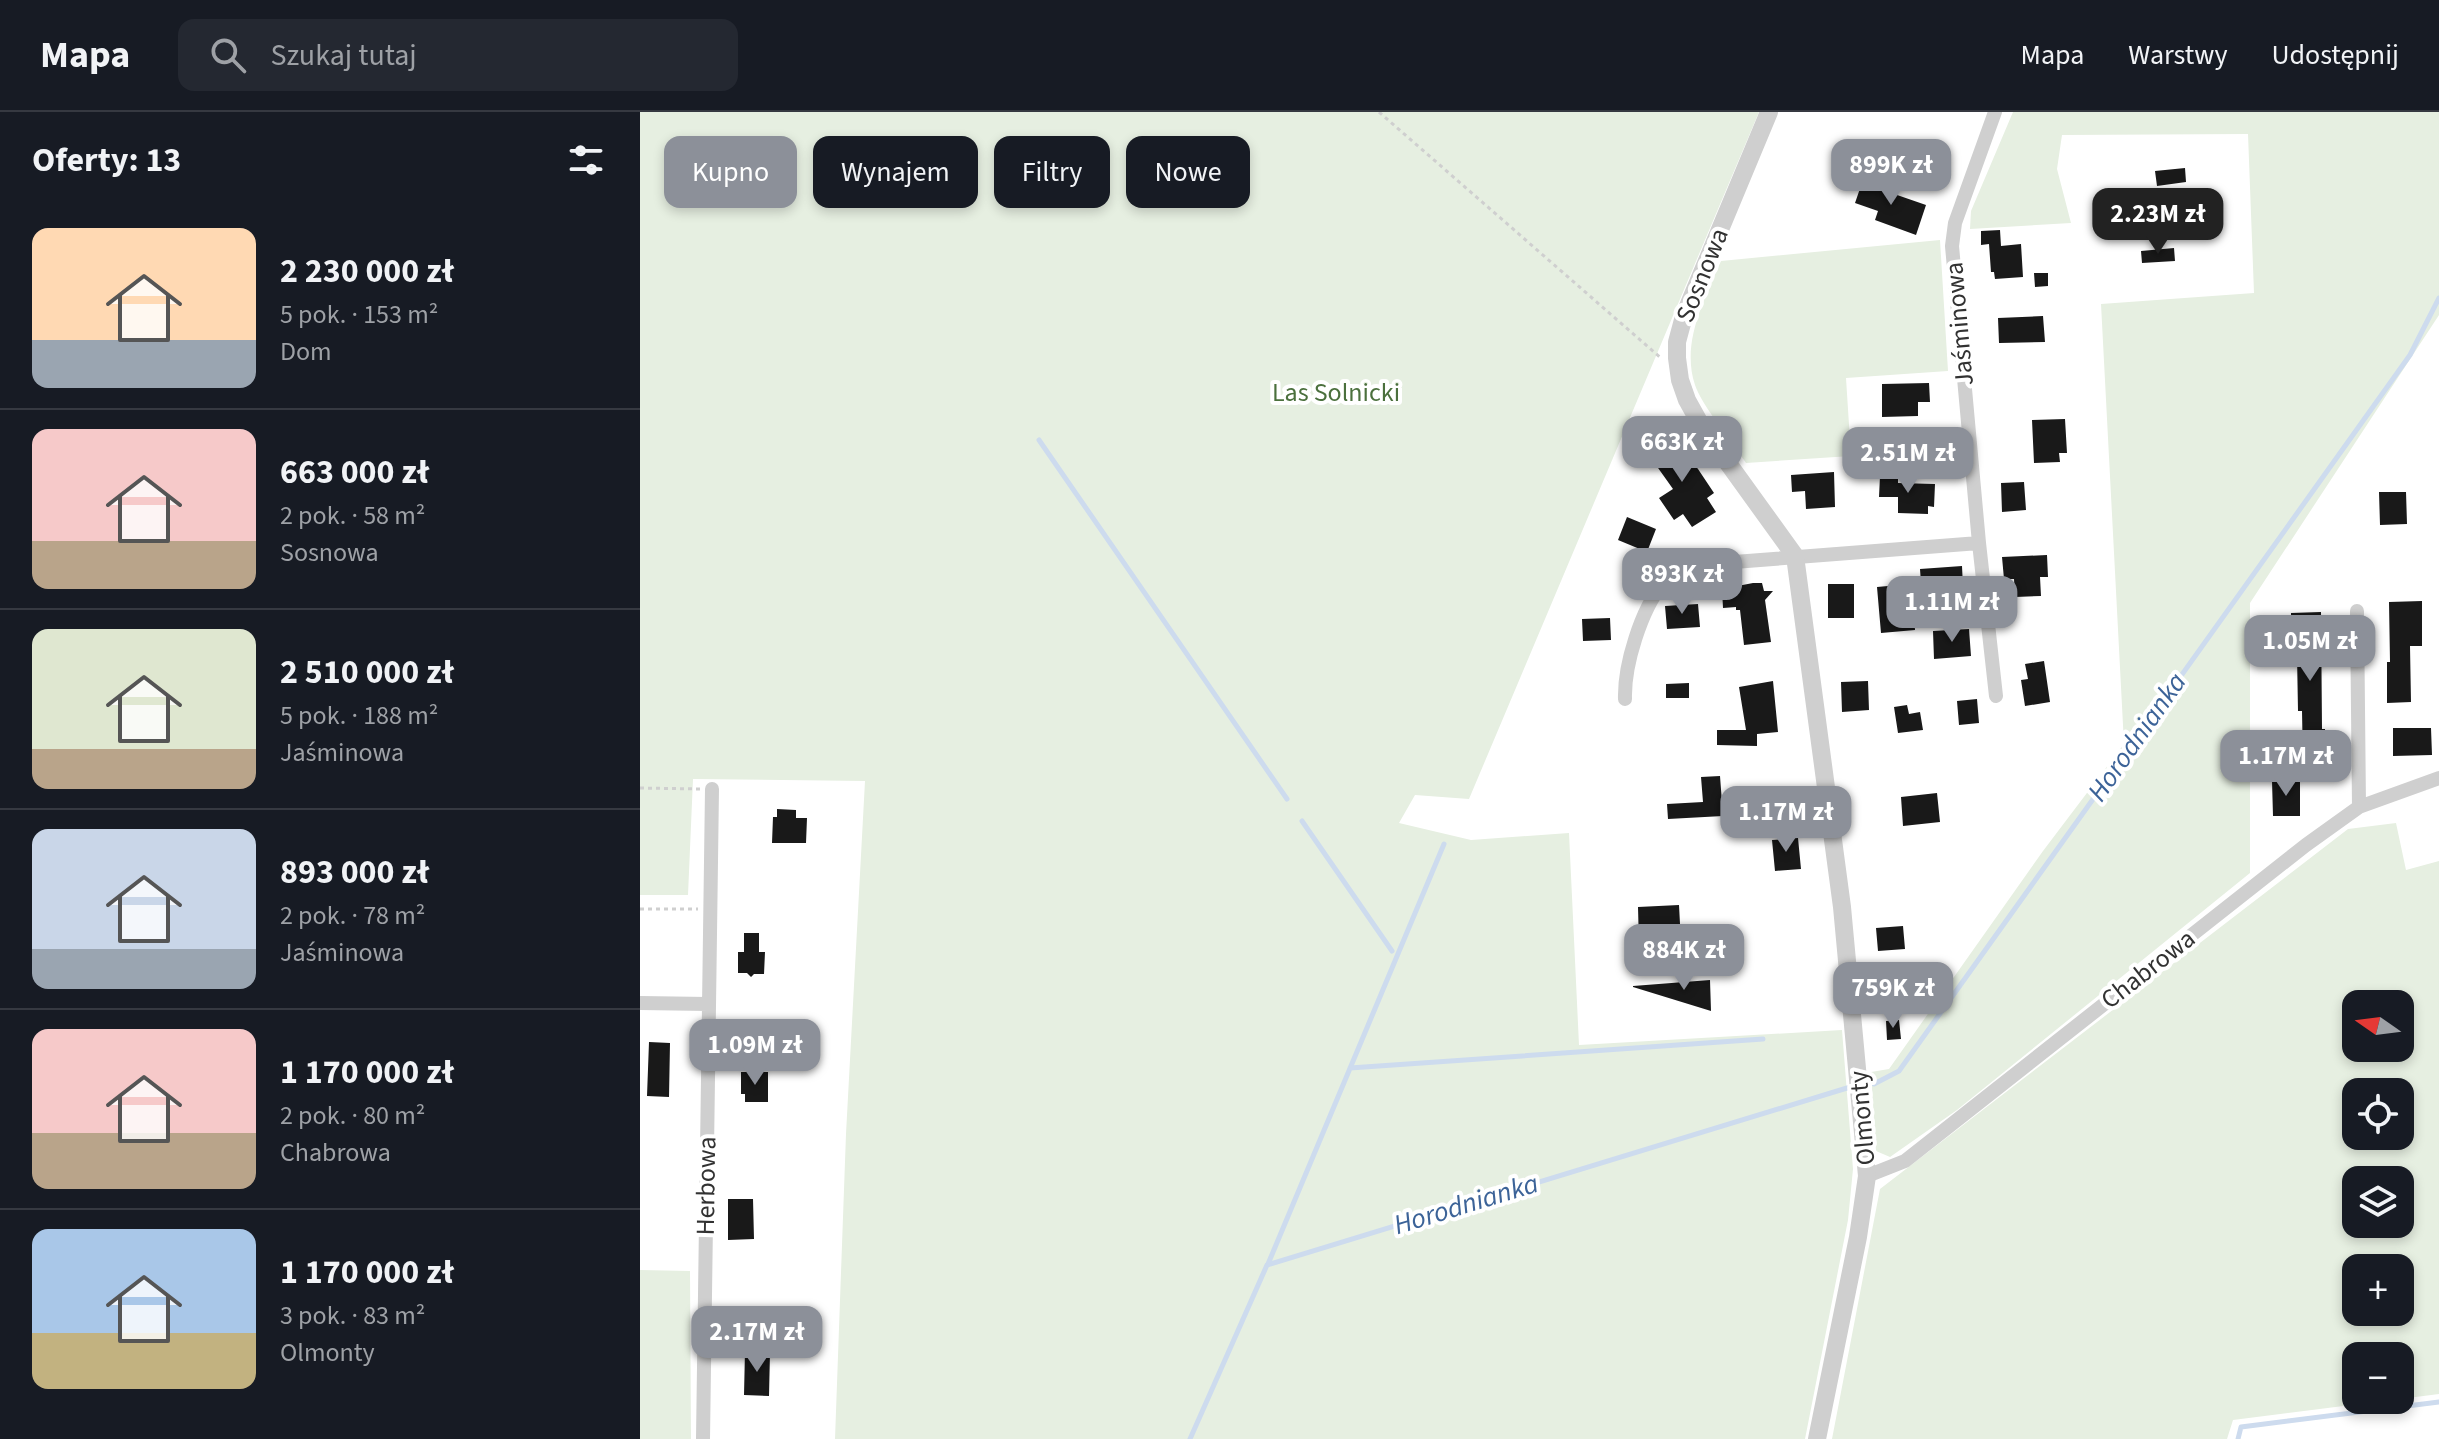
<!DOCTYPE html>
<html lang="pl">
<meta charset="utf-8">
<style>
body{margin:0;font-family:"Source Sans 3",sans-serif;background:#242831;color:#f1f3f6;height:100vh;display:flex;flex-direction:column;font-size:30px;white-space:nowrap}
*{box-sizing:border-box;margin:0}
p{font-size:26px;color:#9ea1a6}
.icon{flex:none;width:44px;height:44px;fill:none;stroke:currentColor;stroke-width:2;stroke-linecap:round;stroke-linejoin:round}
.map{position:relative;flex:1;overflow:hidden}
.side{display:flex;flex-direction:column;background:#171b24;width:640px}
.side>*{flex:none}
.banner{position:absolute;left:24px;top:24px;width:760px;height:72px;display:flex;gap:16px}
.needle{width:52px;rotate:284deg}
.tools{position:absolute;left:1702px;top:878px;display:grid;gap:16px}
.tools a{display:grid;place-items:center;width:72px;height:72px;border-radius:16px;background:#171b24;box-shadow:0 4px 12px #0003;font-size:40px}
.price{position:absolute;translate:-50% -68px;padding:0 18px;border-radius:16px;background:#8c9099;color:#fff;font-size:26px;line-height:52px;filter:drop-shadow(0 2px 4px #0008)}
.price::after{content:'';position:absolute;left:50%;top:48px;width:24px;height:18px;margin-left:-12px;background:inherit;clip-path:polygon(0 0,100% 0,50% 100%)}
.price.current{background:#222;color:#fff}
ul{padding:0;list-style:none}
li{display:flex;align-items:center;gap:24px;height:200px;padding:0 32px}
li+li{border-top:2px solid #363941}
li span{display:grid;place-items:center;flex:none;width:224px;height:160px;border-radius:16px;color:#555}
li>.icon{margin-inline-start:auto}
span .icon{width:96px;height:96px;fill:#fffc;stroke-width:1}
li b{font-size:34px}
h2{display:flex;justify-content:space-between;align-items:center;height:96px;padding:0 32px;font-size:34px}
.pill{padding:0 28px;border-radius:16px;background:#171b24;box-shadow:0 4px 12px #0003;font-size:28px;line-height:72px}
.pill.current{background:#8c9099;color:#fff}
header{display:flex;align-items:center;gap:48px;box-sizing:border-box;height:112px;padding:0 40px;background:#171b24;border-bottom:2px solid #363941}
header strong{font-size:38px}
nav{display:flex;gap:44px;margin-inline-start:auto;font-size:28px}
.search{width:560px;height:72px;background:#242831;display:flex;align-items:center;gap:20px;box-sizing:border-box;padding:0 28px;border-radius:16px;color:#9ea1a6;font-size:30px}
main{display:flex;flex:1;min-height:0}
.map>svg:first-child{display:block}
.green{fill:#e6efe1;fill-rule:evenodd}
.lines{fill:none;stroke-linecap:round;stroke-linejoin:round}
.stream{stroke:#cddbee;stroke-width:5}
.building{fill:#191919}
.path{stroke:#cfcfcf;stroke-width:3;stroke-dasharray:4 4;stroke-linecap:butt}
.minor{stroke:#cfcfcf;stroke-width:14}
.tertiary{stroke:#cfcfcf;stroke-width:18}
.labels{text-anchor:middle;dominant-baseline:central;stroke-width:8;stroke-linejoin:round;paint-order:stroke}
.street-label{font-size:26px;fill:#323232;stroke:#fff}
.park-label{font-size:26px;fill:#4b703d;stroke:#fff}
.water-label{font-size:28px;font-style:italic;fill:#3c6398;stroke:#fff}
</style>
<header>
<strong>Mapa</strong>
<div class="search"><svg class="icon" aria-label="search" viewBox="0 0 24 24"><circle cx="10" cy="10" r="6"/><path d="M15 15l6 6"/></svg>Szukaj tutaj</div>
<nav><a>Mapa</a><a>Warstwy</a><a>Udostępnij</a></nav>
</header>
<main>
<section class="side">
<h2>Oferty: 13<svg class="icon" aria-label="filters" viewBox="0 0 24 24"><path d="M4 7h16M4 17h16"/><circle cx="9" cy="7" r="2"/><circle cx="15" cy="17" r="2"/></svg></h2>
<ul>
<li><span style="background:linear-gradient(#ffd9b3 70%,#9aa5b1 0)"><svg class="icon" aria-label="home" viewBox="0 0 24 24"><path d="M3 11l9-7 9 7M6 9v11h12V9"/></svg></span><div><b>2 230 000 zł</b><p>5 pok. · 153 m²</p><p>Dom</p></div></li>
<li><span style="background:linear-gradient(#f6c9c9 70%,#b9a48a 0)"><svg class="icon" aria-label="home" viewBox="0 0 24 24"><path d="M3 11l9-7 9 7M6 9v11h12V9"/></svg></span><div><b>663 000 zł</b><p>2 pok. · 58 m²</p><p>Sosnowa</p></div></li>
<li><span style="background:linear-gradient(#dfe7d0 75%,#b9a48a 0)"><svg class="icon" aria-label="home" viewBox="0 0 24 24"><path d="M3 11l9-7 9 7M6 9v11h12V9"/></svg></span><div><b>2 510 000 zł</b><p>5 pok. · 188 m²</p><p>Jaśminowa</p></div></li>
<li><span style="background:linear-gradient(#c9d6e8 75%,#9aa5b1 0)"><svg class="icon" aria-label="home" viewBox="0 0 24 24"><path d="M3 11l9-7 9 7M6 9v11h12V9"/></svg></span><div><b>893 000 zł</b><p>2 pok. · 78 m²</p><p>Jaśminowa</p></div></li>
<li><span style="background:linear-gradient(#f6c9c9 65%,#b9a48a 0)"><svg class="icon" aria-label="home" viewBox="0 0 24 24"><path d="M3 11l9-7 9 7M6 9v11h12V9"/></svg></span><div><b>1 170 000 zł</b><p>2 pok. · 80 m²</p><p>Chabrowa</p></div></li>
<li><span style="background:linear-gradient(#a9c7e8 65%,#c2b280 0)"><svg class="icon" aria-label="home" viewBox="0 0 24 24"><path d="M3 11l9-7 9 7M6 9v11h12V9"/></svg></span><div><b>1 170 000 zł</b><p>3 pok. · 83 m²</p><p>Olmonty</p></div></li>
</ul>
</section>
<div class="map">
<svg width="1799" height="1327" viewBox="0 0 1799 1327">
<rect width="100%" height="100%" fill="#fff"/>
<!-- green -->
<path class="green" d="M0,0h1119l-290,687 -54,-4 -16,28 72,17 98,-7 10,212 263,-15 11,139 -5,51 -43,219h-970l11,-305 19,-353 -172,-2 -5,116h-48z
M1373,0h426v203l-189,288v270l-293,237 -67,47 -14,-6 -5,-79 18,-3 154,-218 81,-107 -23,-440 153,-11 -6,-159 -186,1 -5,34 14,54 -101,6 1,-18z
M1300,128l8,131 -102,7 5,78 -105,7c-12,-18 -45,-59 -51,-78 -14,-42 9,-85 26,-124z
M1756,711l10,47 33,-9v533l-39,5v-43h-44v44h35l-158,20 -6,19h-395l48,-250 468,-360zM1716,892h44v44h-44zM1716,980h44v44h-44zM1716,1068h44v44h-44zM1716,1156h44v44h-44z
M0,1158l50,1 1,168h-51z"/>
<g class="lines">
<!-- stream -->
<path class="stream" d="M399,328l248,359
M662,709l90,130
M710,956l413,-29
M1234,972l25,-13 511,-716 29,-57
M628,1152l176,-420
M550,1327l77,-174 580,-177
M1598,1327l3,-12 198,-25"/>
</g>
<!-- building -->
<path class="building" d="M1545,56l1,14 -29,4 -2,-15z
M1225,62l12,3 -3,10 52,18 -10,30 -41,-15 3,-9 -23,-8z
M1360,118l1,16 20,-2 2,33 -28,2 -1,-7h-3l-2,-28 -8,1v-14z
M1534,136l1,13 -33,2 -1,-12z
M1394,161h14v13l-13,1z
M1403,204l2,26 -46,1 -1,-25z
M1289,271l1,19h-12v14l-36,1v-33z
M1425,307l2,34h-8l1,9 -26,1 -2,-43z
M1026,325l12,16 4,-3 16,19 16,24 -7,5 9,14 -24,15 -9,-13 -9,6 -15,-22 14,-9 -27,-38z
M1194,360l1,35 -29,2 -1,-18 -13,1 -1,-17z
M1240,364h18v7l37,1 -1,23 -6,-1v8l-30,-1v-16h-19z
M1384,370l2,28 -24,2 -1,-29z
M1739,380h27l1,32 -27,1z
M987,405l29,12 -9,23 -29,-12z
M1407,443l1,22h-8l1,19 -26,1 -1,-18h-10l-2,-22z
M1322,454l1,21 -6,1 1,10 -45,4 2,28 -34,3 -4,-46 44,-4 -1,-14z
M1113,471h9l2,8h9l-8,9 6,42 -27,3 -4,-35h-4v-3l-13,1 -1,-19z
M1188,472h26v34h-26z
M1782,489v45h-12l1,56 -24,1v-41h3l-1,-60z
M1058,492l2,23 -33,2 -2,-23z
M1681,500l1,117h3l1,34 -23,1 -1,-53h-4l-1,-56h-6v-42z
M970,506l1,22 -28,1 -1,-22z
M1329,517l2,27 -37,3 -1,-28z
M1404,549l6,41 -25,4 -4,-26 7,-1 -3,-15z
M1133,569l5,51 -21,2v12l-40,-1v-15h29l-7,-43z
M1228,569l1,29 -27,2 -1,-30z
M1049,571v15h-23v-14z
M1337,587l2,24 -20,2 -2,-24z
M1267,593l2,9 11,-2 3,18 -25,3 -4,-26z
M1753,616h38l1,27 -39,1z
M1080,664l3,40 -55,3 -1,-15 36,-2 -2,-25z
M1632,669h28v35h-27z
M1162,675l4,25 -21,4 -4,-25z
M1297,681l3,29 -37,4 -2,-29z
M137,697l19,1v8h11l-1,25h-34l1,-26h4z
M1158,726l3,31 -26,2 -3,-31z
M1039,793l2,38 -42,2 -1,-38z
M1263,814l2,23 -27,2 -2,-23z
M104,821h15v19h6l-1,22h-10l-3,3 -4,-4h-9v-21h6z
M1070,868l1,31 -78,-24v-1z
M1259,908l2,19 -14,1 -1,-19z
M9,930l21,1 -1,54 -22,-1z
M101,960h27v30h-23v-8h-4z
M88,1087h25l1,40 -26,1z
M105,1239l25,1 -1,44 -25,-1z"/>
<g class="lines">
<!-- path -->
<path class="path" d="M739,0l283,247
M0,676l60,1
M0,797h58"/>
<!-- minor -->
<path class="minor" d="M1355,0l-40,111 -3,23 27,297 17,153
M1717,499l2,196
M985,587c-1,-34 16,-89 38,-116 5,-6 13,-12 19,-17l297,-23
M0,891l68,1
M1227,1064l38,-15 401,-316 53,-38 80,-29
M63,1327l9,-650"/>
<!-- tertiary -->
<path class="tertiary" d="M1129,0l-85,204 -7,26v16l3,22 7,20 15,27 93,129 47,351 25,269 -9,61 -41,202"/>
</g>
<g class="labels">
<!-- street labels -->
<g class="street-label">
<text transform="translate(1062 163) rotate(-68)">Sosnowa</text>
<text transform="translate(1319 212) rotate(-95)">Jaśminowa</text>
<text transform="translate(1508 857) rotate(-38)">Chabrowa</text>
<text transform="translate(1222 1006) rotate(-95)">Olmonty</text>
<text transform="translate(66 1074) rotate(-89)">Herbowa</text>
</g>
<!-- park labels -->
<g class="park-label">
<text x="696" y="280">Las Solnicki</text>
</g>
<!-- water labels -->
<g class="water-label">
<text transform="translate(1497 625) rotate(-55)">Horodnianka</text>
<text transform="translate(826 1092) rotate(-17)">Horodnianka</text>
</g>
</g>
</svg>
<div class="tools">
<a><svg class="needle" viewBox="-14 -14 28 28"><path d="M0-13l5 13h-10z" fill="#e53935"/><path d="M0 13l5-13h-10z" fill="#9ea1a6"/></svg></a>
<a><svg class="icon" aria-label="locate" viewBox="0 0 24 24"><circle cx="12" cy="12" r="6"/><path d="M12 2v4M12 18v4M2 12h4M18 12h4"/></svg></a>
<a><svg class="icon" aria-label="layers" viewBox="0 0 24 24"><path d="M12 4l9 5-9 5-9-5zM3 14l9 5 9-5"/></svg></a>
<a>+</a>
<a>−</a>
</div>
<b class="price" style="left:1251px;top:95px">899K zł</b>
<b class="price current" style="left:1518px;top:144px">2.23M zł</b>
<b class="price" style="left:1042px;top:372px">663K zł</b>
<b class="price" style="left:1268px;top:383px">2.51M zł</b>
<b class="price" style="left:1042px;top:504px">893K zł</b>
<b class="price" style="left:1312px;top:532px">1.11M zł</b>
<b class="price" style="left:1670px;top:571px">1.05M zł</b>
<b class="price" style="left:1646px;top:686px">1.17M zł</b>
<b class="price" style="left:1146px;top:742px">1.17M zł</b>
<b class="price" style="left:1044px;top:880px">884K zł</b>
<b class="price" style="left:1253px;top:918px">759K zł</b>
<b class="price" style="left:115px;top:975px">1.09M zł</b>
<b class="price" style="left:117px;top:1262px">2.17M zł</b>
<div class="banner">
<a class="pill current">Kupno</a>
<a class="pill">Wynajem</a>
<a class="pill">Filtry</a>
<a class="pill">Nowe</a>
</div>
</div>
</main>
